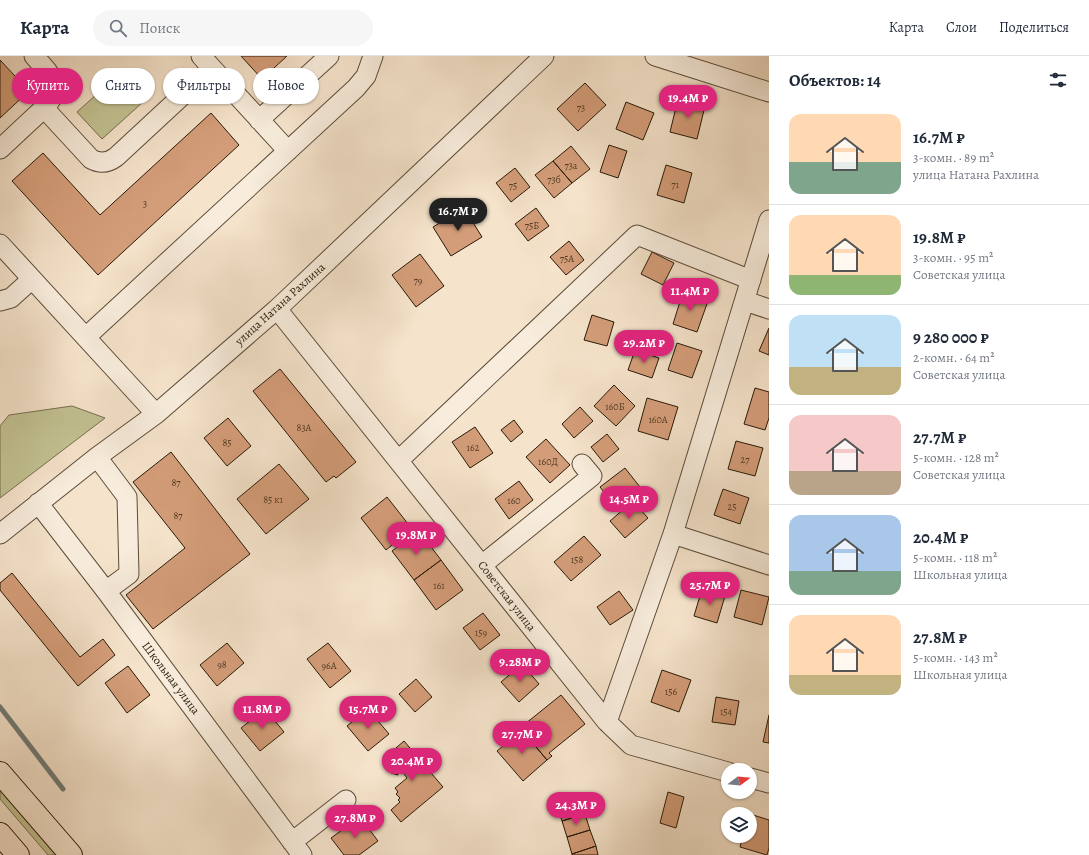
<!DOCTYPE html>
<html lang="ru">
<meta charset="utf-8">
<style>
body{margin:0;font-family:Alegreya,serif;background:#f6f6f7;color:#1f2937;height:100vh;display:flex;flex-direction:column;font-size:15px;white-space:nowrap}
*{box-sizing:border-box;margin:0}
p{font-size:13px;color:#747a83}
.icon{flex:none;width:22px;height:22px;fill:none;stroke:currentColor;stroke-width:2;stroke-linecap:round;stroke-linejoin:round}
.map{position:relative;flex:1;overflow:hidden}
.details{display:flex;flex-direction:column;background:#fff;width:320px}
.details>*{flex:none}
.top-card{position:absolute;left:12px;top:12px;width:380px;height:36px;display:flex;gap:8px}
.needle{width:26px;rotate:74deg}
.controls{position:absolute;left:721px;top:707px;display:grid;gap:8px}
.controls a{display:grid;place-items:center;width:36px;height:36px;border-radius:50%;background:#fff;box-shadow:0 1px 3px #0004;font-size:20px}
.price{position:absolute;translate:-50% -34px;padding:0 9px;border-radius:14px;background:#db2777;color:#fff;font-size:13px;line-height:26px;filter:drop-shadow(0 1px 2px #0008)}
.price::after{content:'';position:absolute;left:50%;top:24px;width:12px;height:9px;margin-left:-6px;background:inherit;clip-path:polygon(0 0,100% 0,50% 100%)}
.price.selected{background:#222;color:#fff}
ul{padding:0;list-style:none}
li{display:flex;align-items:center;gap:12px;height:100px;padding:0 20px}
li+li{border-top:1px solid #e0e1e3}
li span{display:grid;place-items:center;flex:none;width:112px;height:80px;border-radius:12px;color:#555}
li>.icon{margin-inline-start:auto}
span .icon{width:48px;height:48px;fill:#fffc;stroke-width:1}
li b{font-size:17px}
h2{display:flex;justify-content:space-between;align-items:center;height:48px;padding:0 20px;font-size:17px}
.pill{padding:0 14px;border-radius:18px;background:#fff;box-shadow:0 1px 3px #0004;font-size:14px;line-height:36px}
.pill.selected{background:#db2777;color:#fff}
header{display:flex;align-items:center;gap:24px;box-sizing:border-box;height:56px;padding:0 20px;background:#fff;border-bottom:1px solid #e0e1e3}
header strong{font-size:19px}
nav{display:flex;gap:22px;margin-inline-start:auto;font-size:14px}
.search{width:280px;height:36px;background:#f6f6f7;display:flex;align-items:center;gap:10px;box-sizing:border-box;padding:0 14px;border-radius:22px;color:#747a83;font-size:15px}
main{display:flex;flex:1;min-height:0}
.map>svg:first-child{display:block}
.green{fill:#c2c192;stroke:#756e4d}
.lines{fill:none;stroke-linecap:round;stroke-linejoin:round}
.stream{stroke:#6f7b76;stroke-width:5}
.building{fill:#d49d79;stroke:#281a08}
.minor-casing{stroke:#5b4c39;stroke-width:21}
.major-casing{stroke:#281a08;stroke-width:24}
.minor{stroke:#f8eddd;stroke-width:19}
.major{stroke:#f5e3cb;stroke-width:22}
.labels{text-anchor:middle;dominant-baseline:central;stroke-width:3.5;stroke-linejoin:round;paint-order:stroke}
.number-label{font-size:10px;fill:#533b24}
.street-label{font-size:12px;fill:#281a08;stroke:#f8eddd}
</style>
<header>
<strong>Карта</strong>
<div class="search"><svg class="icon" aria-label="search" viewBox="0 0 24 24"><circle cx="10" cy="10" r="6"/><path d="M15 15l6 6"/></svg>Поиск</div>
<nav><a>Карта</a><a>Слои</a><a>Поделиться</a></nav>
</header>
<main>
<div class="map">
<svg width="769" height="799" viewBox="0 0 769 799">
<rect width="100%" height="100%" fill="#f5e3cb"/>
<filter id="stains"><feTurbulence type="fractalNoise" baseFrequency=".005" numOctaves="4"/><feColorMatrix values="0 0 0 0 .2 0 0 0 0 .09 0 0 0 0 .02 0 0 0 .5 -.17"/></filter>
<radialGradient id="worn" r=".72"><stop offset=".6" stop-color="#630" stop-opacity="0"/><stop offset="1" stop-color="#630" stop-opacity=".3"/></radialGradient>
<!-- green -->
<path class="green" d="M118,19l6,6c-3,7 -1,12 5,15l8,-1 6,7 -41,37 -25,-27z
M72,350l33,12 -105,80v-72l9,-11z
M0,729l61,70h-13l-48,-56z"/>
<g class="lines">
<!-- stream -->
<path class="stream" d="M0,651l63,82"/>
</g>
<!-- building -->
<path class="building" d="M241,0h46l-25,23z
M0,4l29,31 -29,27z
M585,27l21,22 -28,26 -21,-22z
M678,43l27,7 -8,33 -27,-7z
M626,46l28,11 -11,27 -27,-11z
M211,57l28,32 -141,130 -86,-94 31,-28 57,62z
M609,89l18,6 -9,27 -18,-6z
M571,90l19,23 -18,14 -19,-22z
M553,105l19,22 -18,15 -19,-23z
M666,109l26,8 -8,30 -27,-8z
M515,112l15,19 -19,15 -15,-19z
M464,152l18,29 -31,19 -18,-29z
M536,152l13,18 -21,15 -13,-17z
M569,185l15,19 -18,15 -16,-18z
M652,196l22,11 -11,22 -22,-11z
M420,198l24,32 -28,21 -24,-32z
M683,236l25,9 -11,31 -24,-8z
M592,259l22,7 -7,24 -23,-6z
M769,272v27l-10,-4z
M677,287l25,8 -10,27 -24,-8z
M635,294l24,8 -7,20 -24,-8z
M280,313l76,93 -20,16 -2,-2 -8,6 -73,-91z
M614,329l21,21 -19,20 -22,-20z
M755,332l14,4v26l-4,12 -21,-6z
M647,342l31,9 -10,33 -30,-9z
M580,351l13,14 -19,17 -12,-14z
M228,362l23,28 -24,20 -23,-28z
M514,364l9,12 -12,10 -10,-12z
M475,371l18,26 -23,15 -18,-26z
M607,378l12,15 -16,13 -12,-15z
M546,383l24,26 -20,18 -24,-26z
M736,385l27,7 -8,28 -27,-7z
M171,396l79,102 -97,75 -27,-34 59,-47 -52,-66z
M279,408l30,35 -43,35 -29,-35z
M625,412l15,19 -25,19 -15,-19z
M519,425l14,19 -24,19 -14,-20z
M723,433l26,9 -9,26 -26,-9z
M387,441l25,32 -26,21 -25,-32z
M633,445l15,17 -23,20 -15,-17z
M419,475l22,29 -27,20 -22,-29z
M584,480l17,19 -30,26 -17,-19z
M441,504l22,30 -27,20 -22,-30z
M12,517l68,84 23,-18 12,16 -37,31 -78,-96v-7z
M702,533l23,7 -8,27 -23,-7z
M741,534l28,7 -7,28 -28,-8z
M619,535l14,19 -23,15 -13,-18z
M483,557l17,22 -20,15 -17,-22z
M227,587l17,20 -27,23 -17,-21z
M328,587l23,28 -21,17 -23,-29z
M522,608l17,20 -20,18 -18,-20z
M128,610l22,29 -23,18 -22,-30z
M662,614l29,10 -12,32 -28,-10z
M416,623l16,18 -17,15 -16,-18z
M561,639l24,29 -36,29 3,3 -5,4 -27,-32z
M716,641l23,4 -4,24 -23,-3z
M265,653l19,23 -24,19 -19,-23z
M368,653l21,25 -21,17 -21,-25z
M769,659v28l-6,-1z
M522,674l25,30 -24,21 -26,-30z
M404,685l39,46 -42,35 -10,-12 9,-8 -2,-2 2,-2 -4,-4 2,-2 -3,-4 12,-10 -6,-8 -4,3 1,2 -7,-2v-5l5,-3 -8,-10z
M668,736l16,5 -8,31 -16,-5z
M580,741l5,17 -23,7 -6,-17z
M585,758l5,16 -23,7 -5,-16z
M750,758l19,6v28l-2,7 -27,-8 3,-11h7z
M360,761l18,24 -19,14h-15l-13,-17z
M590,774l6,16 -24,8 -5,-17z
M596,790l2,9h-26v-1z"/>
<g class="lines">
<!-- minor casing -->
<g class="minor-casing">
<path id="minor" d="M34,0c16,18 32,31 10,52
M201,0l11,12
M655,0l114,36
M259,64l70,-64
M0,93l44,-41 47,51c9,5 17,4 25,-2l96,-89 76,83
M0,188l156,170
M0,245l11,-3 21,-19
M745,245l24,8
M277,253l330,413 24,23 97,27
M86,281l270,-249 10,-12 7,-20
M97,401l30,40 2,77 -23,17
M399,404l238,-225 114,45
M38,447l68,88 196,264
M0,478l97,-77 59,-43 121,-105 267,-253
M673,478l96,31
M482,509l110,-89 -10,-12
M607,666l66,-188 96,-314
M750,722l19,5
M292,786l54,-42"/>
</g>
<!-- major casing -->
<g class="major-casing">
<path id="major" d="M0,717l71,82
M0,778l18,21"/>
</g>
<!-- minor -->
<use href="#minor" class="minor"/>
<!-- major -->
<use href="#major" class="major"/>
</g>
<g class="labels">
<!-- number labels -->
<g class="number-label">
<text x="581" y="51">73</text>
<text x="571" y="109">73а</text>
<text x="554" y="123">73б</text>
<text x="675" y="128">71</text>
<text x="513" y="129">75</text>
<text x="145" y="147">3</text>
<text x="532" y="169">75Б</text>
<text x="567" y="202">75А</text>
<text x="418" y="224">79</text>
<text x="615" y="350">160Б</text>
<text x="658" y="363">160А</text>
<text x="304" y="371">83А</text>
<text x="227" y="386">85</text>
<text x="473" y="391">162</text>
<text x="745" y="403">27</text>
<text x="548" y="405">160Д</text>
<text x="176" y="426">87</text>
<text x="273" y="443">85 к1</text>
<text x="514" y="444">160</text>
<text x="732" y="450">25</text>
<text x="178" y="459">87</text>
<text x="577" y="503">158</text>
<text x="439" y="529">161</text>
<text x="481" y="576">159</text>
<text x="222" y="608">98</text>
<text x="329" y="609">96А</text>
<text x="671" y="635">156</text>
<text x="726" y="655">154</text>
</g>
<!-- street labels -->
<g class="street-label">
<text transform="translate(280 248) rotate(-42)">улица Натана Рахлина</text>
<text transform="translate(507 540) rotate(52)">Советская улица</text>
<text transform="translate(171 622) rotate(53)">Школьная улица</text>
</g>
</g>
<rect width="100%" height="100%" filter="url(#stains)"/>
<rect width="100%" height="100%" fill="url(#worn)"/>
</svg>
<div class="controls">
<a><svg class="needle" viewBox="-14 -14 28 28"><path d="M0-13l5 13h-10z" fill="#e53935"/><path d="M0 13l5-13h-10z" fill="#747a83"/></svg></a>
<a><svg class="icon" aria-label="layers" viewBox="0 0 24 24"><path d="M12 4l9 5-9 5-9-5zM3 14l9 5 9-5"/></svg></a>
</div>
<b class="price" style="left:688px;top:63px">19.4M ₽</b>
<b class="price selected" style="left:458px;top:176px">16.7M ₽</b>
<b class="price" style="left:690px;top:256px">11.4M ₽</b>
<b class="price" style="left:644px;top:308px">29.2M ₽</b>
<b class="price" style="left:629px;top:464px">14.5M ₽</b>
<b class="price" style="left:416px;top:500px">19.8M ₽</b>
<b class="price" style="left:710px;top:550px">25.7M ₽</b>
<b class="price" style="left:520px;top:627px">9.28M ₽</b>
<b class="price" style="left:262px;top:674px">11.8M ₽</b>
<b class="price" style="left:368px;top:674px">15.7M ₽</b>
<b class="price" style="left:522px;top:699px">27.7M ₽</b>
<b class="price" style="left:412px;top:726px">20.4M ₽</b>
<b class="price" style="left:576px;top:770px">24.3M ₽</b>
<b class="price" style="left:355px;top:783px">27.8M ₽</b>
<div class="top-card">
<a class="pill selected">Купить</a>
<a class="pill">Снять</a>
<a class="pill">Фильтры</a>
<a class="pill">Новое</a>
</div>
</div>
<section class="details">
<h2>Объектов: 14<svg class="icon" aria-label="filters" viewBox="0 0 24 24"><path d="M4 7h16M4 17h16"/><circle cx="9" cy="7" r="2"/><circle cx="15" cy="17" r="2"/></svg></h2>
<ul>
<li><span style="background:linear-gradient(#ffd9b3 60%,#7fa58c 0)"><svg class="icon" aria-label="home" viewBox="0 0 24 24"><path d="M3 11l9-7 9 7M6 9v11h12V9"/></svg></span><div><b>16.7M ₽</b><p>3-комн. · 89 m²</p><p>улица Натана Рахлина</p></div></li>
<li><span style="background:linear-gradient(#ffd9b3 75%,#8fb573 0)"><svg class="icon" aria-label="home" viewBox="0 0 24 24"><path d="M3 11l9-7 9 7M6 9v11h12V9"/></svg></span><div><b>19.8M ₽</b><p>3-комн. · 95 m²</p><p>Советская улица</p></div></li>
<li><span style="background:linear-gradient(#bfe0f5 65%,#c2b280 0)"><svg class="icon" aria-label="home" viewBox="0 0 24 24"><path d="M3 11l9-7 9 7M6 9v11h12V9"/></svg></span><div><b>9 280 000 ₽</b><p>2-комн. · 64 m²</p><p>Советская улица</p></div></li>
<li><span style="background:linear-gradient(#f6c9c9 70%,#b9a48a 0)"><svg class="icon" aria-label="home" viewBox="0 0 24 24"><path d="M3 11l9-7 9 7M6 9v11h12V9"/></svg></span><div><b>27.7M ₽</b><p>5-комн. · 128 m²</p><p>Советская улица</p></div></li>
<li><span style="background:linear-gradient(#a9c7e8 70%,#7fa58c 0)"><svg class="icon" aria-label="home" viewBox="0 0 24 24"><path d="M3 11l9-7 9 7M6 9v11h12V9"/></svg></span><div><b>20.4M ₽</b><p>5-комн. · 118 m²</p><p>Школьная улица</p></div></li>
<li><span style="background:linear-gradient(#ffd9b3 75%,#c2b280 0)"><svg class="icon" aria-label="home" viewBox="0 0 24 24"><path d="M3 11l9-7 9 7M6 9v11h12V9"/></svg></span><div><b>27.8M ₽</b><p>5-комн. · 143 m²</p><p>Школьная улица</p></div></li>
</ul>
</section>
</main>
